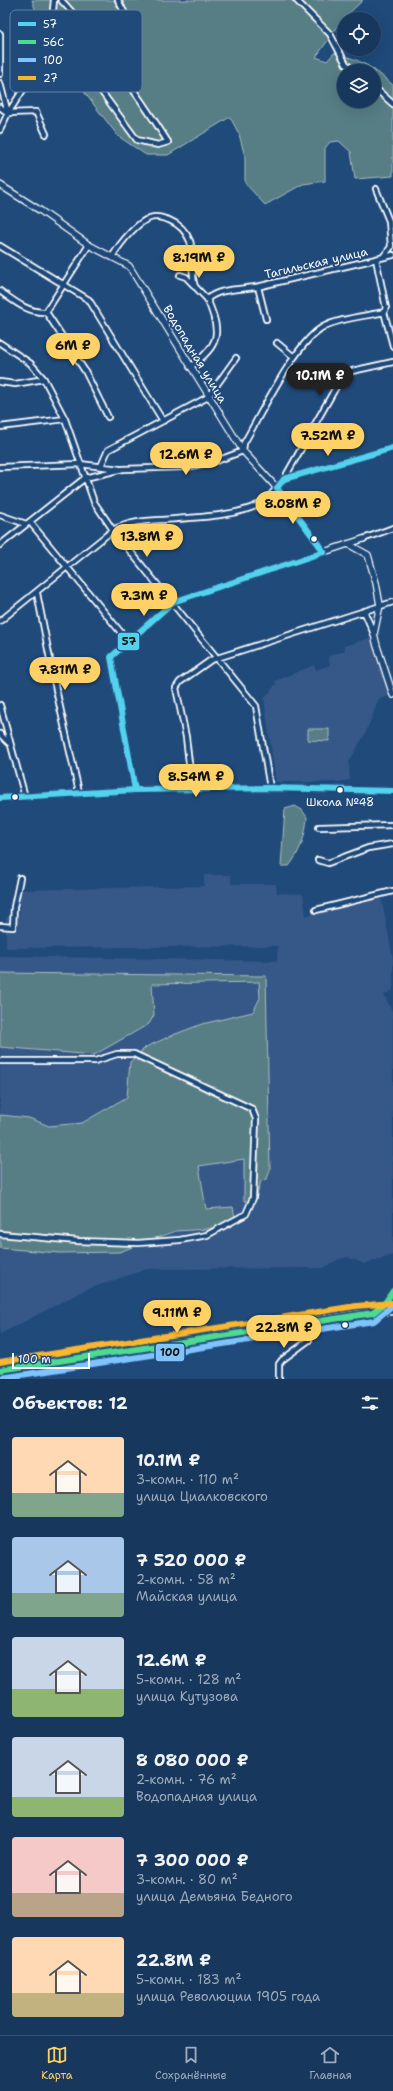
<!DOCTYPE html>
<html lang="ru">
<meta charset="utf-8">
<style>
body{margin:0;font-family:"Shantell Sans",sans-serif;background:#203f62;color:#f1f3f6;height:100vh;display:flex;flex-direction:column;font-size:15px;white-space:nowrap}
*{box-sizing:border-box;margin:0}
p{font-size:13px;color:#9eacbb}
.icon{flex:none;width:22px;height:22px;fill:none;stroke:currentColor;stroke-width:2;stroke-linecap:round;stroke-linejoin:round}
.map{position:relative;height:1379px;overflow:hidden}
.panel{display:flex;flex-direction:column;background:#17385c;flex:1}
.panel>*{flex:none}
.tools{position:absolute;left:337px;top:12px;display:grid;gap:8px}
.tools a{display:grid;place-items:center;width:44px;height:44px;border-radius:50%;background:#17385c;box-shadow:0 4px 16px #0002,0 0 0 1px #365272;font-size:20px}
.scale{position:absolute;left:12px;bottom:10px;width:78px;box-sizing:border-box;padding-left:4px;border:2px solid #fff;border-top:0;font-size:11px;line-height:14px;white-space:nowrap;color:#fff;-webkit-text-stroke:3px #1f4a7a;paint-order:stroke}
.price{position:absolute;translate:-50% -34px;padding:0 9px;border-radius:14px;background:#ffd166;color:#111;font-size:13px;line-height:26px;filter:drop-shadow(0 1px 2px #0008)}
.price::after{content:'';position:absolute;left:50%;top:24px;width:12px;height:9px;margin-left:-6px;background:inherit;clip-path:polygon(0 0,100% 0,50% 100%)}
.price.on{background:#222;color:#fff}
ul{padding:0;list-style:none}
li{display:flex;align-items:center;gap:12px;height:100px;padding:0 12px}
li span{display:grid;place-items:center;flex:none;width:112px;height:80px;border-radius:4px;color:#555}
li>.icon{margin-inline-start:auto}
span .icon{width:48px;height:48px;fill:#fffc;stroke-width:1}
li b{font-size:17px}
h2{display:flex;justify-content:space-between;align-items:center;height:48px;padding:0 12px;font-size:17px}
.menu{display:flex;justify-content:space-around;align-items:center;height:56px;border-top:1px solid #365272;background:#17385c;font-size:11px;color:#9eacbb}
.menu a{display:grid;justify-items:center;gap:2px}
.menu .on{color:#ffd166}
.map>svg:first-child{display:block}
.built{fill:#345888}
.green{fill:#577e84;stroke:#abbec2;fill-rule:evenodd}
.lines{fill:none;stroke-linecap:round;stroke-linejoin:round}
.minor-casing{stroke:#fff;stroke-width:8}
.tertiary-casing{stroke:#fff;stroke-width:8}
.secondary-casing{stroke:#fff;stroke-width:9}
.minor{stroke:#1f4a7a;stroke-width:4.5}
.tertiary{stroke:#1f4a7a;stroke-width:5.5}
.secondary{stroke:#1f4a7a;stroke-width:6}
.bus-1-casing{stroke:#1f4a7a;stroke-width:9}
.bus-2-casing{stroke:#1f4a7a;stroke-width:9}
.bus-3-casing{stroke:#1f4a7a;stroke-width:9}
.bus-4-casing{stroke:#1f4a7a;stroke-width:9}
.bus-1{stroke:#53d2ee;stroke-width:6}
.bus-2{stroke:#4ddb92;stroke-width:6}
.bus-3{stroke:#80c4ff;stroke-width:6}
.bus-4{stroke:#fab62d;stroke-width:6}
.bus-dot{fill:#fff;stroke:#1f4a7a;stroke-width:1.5}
.labels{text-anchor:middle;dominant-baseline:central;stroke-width:4;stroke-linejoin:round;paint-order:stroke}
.bus-label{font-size:11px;fill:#fff;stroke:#1f4a7a}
.street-label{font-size:12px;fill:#fff;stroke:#1f4a7a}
.key{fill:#1f4a7a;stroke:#6280a2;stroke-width:1}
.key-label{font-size:11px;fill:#fff}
.line-badge{stroke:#1f4a7a;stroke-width:1.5}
.pale-badge-label{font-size:11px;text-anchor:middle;font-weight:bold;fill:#111}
</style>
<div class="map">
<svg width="393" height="1379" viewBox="0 0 393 1379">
<rect width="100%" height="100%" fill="#1f4a7a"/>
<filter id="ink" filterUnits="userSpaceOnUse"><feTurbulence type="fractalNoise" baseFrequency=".025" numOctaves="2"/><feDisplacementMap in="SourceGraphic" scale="8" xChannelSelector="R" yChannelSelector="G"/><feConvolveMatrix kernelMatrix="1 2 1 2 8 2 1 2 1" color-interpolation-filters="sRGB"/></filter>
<g filter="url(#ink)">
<!-- built -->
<path class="built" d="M373,637l19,58 -13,4 -13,33 -17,30 1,18 -12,2h-62l-12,-83 12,-15 -1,-3 39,-16 2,5 14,-5 -2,-9 17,-5 -1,-5z
M204,875h27v9h45l1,9 26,1 3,22 75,-20 12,63v31l-9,5 9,18v242l-29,9 -16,-7 -9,2 -16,9 -176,1 -62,21 -85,44v-378l277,5 1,-15 -272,2v-31l13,-1 2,-26 183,-4z"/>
<!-- green -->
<path class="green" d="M32,0h331l-19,18 -28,39 11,4 7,-8c28,7 38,14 59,32v91l-38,3 -4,-27 -12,-11 -9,1 -5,6v33l-22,3 -38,21 -20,-22v-26l-6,-23 -9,-17 -62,38h-22l-28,-19 -71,-92zM344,71h30v30h-30z
M308,729h21v12l-21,-1z
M295,806l7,4 5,7c-1,17 -7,36 -18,49h-8l4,-57z
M0,973l266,3 4,194 -3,9 -6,2 -6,21 -11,-1v-42l-45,7 7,43 27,-2 2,12 -27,10 -32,2 -57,21 -60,1 -59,-5v-133l29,3 20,8 33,-3 45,-26 3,-35 16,-15 27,-12 29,-11 51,-12 7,-14 -1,-16 -107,2 2,31 -5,9 -55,31 -94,-8z"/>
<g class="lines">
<!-- minor casing -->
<g class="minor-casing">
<path id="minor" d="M54,0l-2,20 10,26
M118,0c19,35 18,51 17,89
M296,0l34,34 16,30 9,7
M0,34v40
M0,83l8,30 -8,17
M374,87l19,17
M0,107l8,6
M46,134l-10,-22 -28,1 15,-23 32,-21 3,-17 4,-6 31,34 44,60 21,5 10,-3c-32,-51 -66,-98 -107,-142
M376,189l13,32 2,26 -8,10
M0,246l89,54 74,121
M112,257c7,-12 29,-42 45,-40 4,0 8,2 12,3 10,4 17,11 21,21 5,15 0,31 5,46
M180,275l6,2 21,22
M258,287l8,32
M0,291c14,10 28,22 46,21l43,-67
M46,312l39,59 23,46
M384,312l9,34
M0,343l30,20 14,16 21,40 29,83 19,28 143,176 14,82
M277,343l17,14
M190,367c30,-22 32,-34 17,-68 14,-12 37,-9 54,-13 44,-10 88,-21 132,-31
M0,382l15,2 29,-5
M0,427l65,-8
M101,466l7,-16 100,-53 28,-39
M0,467l80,-3 40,5
M284,479l56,-99 12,-9 41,-9
M0,515l26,9
M30,522l98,119
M363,539l30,-11
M0,545l85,-67 38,-9 64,-2 32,-7 24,-9 1,-8c17,-29 53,-104 81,-117 16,-8 42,-10 59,-14l2,-4 -10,-49
M37,593l18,92 24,107
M364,611l10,23
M0,621l113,-91c15,-8 30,-9 47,-10 26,-2 84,-3 104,-19 5,-3 9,-9 13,-13
M0,705l25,92
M0,734l9,9
M192,789l-6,-52 -10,-49 4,-6 31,-22 182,-58
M135,790l-24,-133 62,-55 151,-50
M319,827l74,-2
M318,860l10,3 40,-15 25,-4
M316,910l77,-19
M0,926l13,1 1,-20 6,-29
M0,1061h95l22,-7h17l118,55 4,10 -3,79 -7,16 -39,21 -27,5 -42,3 -60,-2 -78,-7
M279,1379v-15l3,-4 27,-20 -1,-18"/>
</g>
<!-- tertiary casing -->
<g class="tertiary-casing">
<path id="tertiary" d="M0,185l41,26 48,34 40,21 114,185 34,37 47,64 39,-13
M277,488l7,-9 109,-31
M348,544l20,11 8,28 4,22 -6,29 3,12 16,49
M0,798l135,-8 135,-2 123,3
M373,1312l12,-9 8,-12"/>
</g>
<!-- secondary casing -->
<g class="secondary-casing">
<path id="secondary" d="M0,1370l357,-56 36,-3"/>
</g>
<!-- minor -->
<use href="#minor" class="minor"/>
<!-- tertiary -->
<use href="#tertiary" class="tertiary"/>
<!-- secondary -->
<use href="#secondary" class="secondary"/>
<!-- bus-1 casing -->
<g class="bus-1-casing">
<path id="bus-1" d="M277,488l7,-9 109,-31
M277,488l47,64
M135,790l-24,-133 62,-55 151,-50
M0,798l135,-8 135,-2 123,3"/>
</g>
<!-- bus-2 casing -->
<g class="bus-2-casing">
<path id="bus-2" d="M0,1370l373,-57 12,-10 8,-12"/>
</g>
<!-- bus-3 casing -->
<g class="bus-3-casing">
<path id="bus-3" d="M1,1378l373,-57 19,-16"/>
</g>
<!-- bus-4 casing -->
<g class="bus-4-casing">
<path id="bus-4" d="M0,1362l356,-56 36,-3"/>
</g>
<!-- bus-1 -->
<use href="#bus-1" class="bus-1"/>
<!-- bus-2 -->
<use href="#bus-2" class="bus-2"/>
<!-- bus-3 -->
<use href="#bus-3" class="bus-3"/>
<!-- bus-4 -->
<use href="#bus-4" class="bus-4"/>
</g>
</g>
<!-- markers -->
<g class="bus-dot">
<circle cx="314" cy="539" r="3.5"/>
<circle cx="340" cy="790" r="3.5"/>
<circle cx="15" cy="797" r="3.5"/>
<circle cx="345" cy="1325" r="3.5"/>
</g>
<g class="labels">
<!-- bus labels -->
<g class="bus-label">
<text x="340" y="802">Школа №48</text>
</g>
<!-- street labels -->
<g class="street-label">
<text transform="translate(316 263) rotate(-13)">Тагильская улица</text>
<text transform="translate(195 354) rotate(59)">Водопадная улица</text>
</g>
</g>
<!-- legend -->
<rect x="10" y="10" width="132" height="82" rx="6" class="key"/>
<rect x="18" y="22" width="18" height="4" fill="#53d2ee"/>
<rect x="18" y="40" width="18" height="4" fill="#4ddb92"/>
<rect x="18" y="58" width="18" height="4" fill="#80c4ff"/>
<rect x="18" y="76" width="18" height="4" fill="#fab62d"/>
<g class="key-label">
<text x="43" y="28">57</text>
<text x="43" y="46">56С</text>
<text x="43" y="64">100</text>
<text x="43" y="82">27</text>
</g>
<g class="line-badge">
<rect x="117" y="632" width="23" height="19" rx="4" fill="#53d2ee"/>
<rect x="155" y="1343" width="30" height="19" rx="4" fill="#80c4ff"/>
</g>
<g class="pale-badge-label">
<text x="129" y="645">57</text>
<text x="170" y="1356">100</text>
</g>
</svg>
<div class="tools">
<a><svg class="icon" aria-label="locate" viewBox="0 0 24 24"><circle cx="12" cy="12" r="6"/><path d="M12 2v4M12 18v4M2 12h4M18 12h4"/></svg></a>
<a><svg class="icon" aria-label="layers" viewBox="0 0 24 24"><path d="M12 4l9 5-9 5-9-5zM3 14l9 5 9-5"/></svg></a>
</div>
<div class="scale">100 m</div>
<b class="price" style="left:199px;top:279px">8.19M ₽</b>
<b class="price" style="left:73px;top:367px">6M ₽</b>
<b class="price on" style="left:320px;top:397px">10.1M ₽</b>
<b class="price" style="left:328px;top:457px">7.52M ₽</b>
<b class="price" style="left:186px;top:476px">12.6M ₽</b>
<b class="price" style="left:293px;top:525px">8.08M ₽</b>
<b class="price" style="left:147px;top:558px">13.8M ₽</b>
<b class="price" style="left:144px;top:617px">7.3M ₽</b>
<b class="price" style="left:65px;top:691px">7.81M ₽</b>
<b class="price" style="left:196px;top:798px">8.54M ₽</b>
<b class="price" style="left:177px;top:1334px">9.11M ₽</b>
<b class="price" style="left:284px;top:1349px">22.8M ₽</b>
</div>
<section class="panel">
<h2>Объектов: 12<svg class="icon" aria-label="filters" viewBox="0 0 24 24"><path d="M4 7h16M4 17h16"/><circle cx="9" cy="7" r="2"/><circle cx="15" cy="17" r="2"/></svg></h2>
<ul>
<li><span style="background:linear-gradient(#ffd9b3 70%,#7fa58c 0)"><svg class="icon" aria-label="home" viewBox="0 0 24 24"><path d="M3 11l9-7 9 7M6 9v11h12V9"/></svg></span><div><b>10.1M ₽</b><p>3-комн. · 110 m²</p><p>улица Циалковского</p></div></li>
<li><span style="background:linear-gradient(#a9c7e8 70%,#7fa58c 0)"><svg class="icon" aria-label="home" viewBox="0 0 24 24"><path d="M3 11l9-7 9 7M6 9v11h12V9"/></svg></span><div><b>7 520 000 ₽</b><p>2-комн. · 58 m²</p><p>Майская улица</p></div></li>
<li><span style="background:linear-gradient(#c9d6e8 65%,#8fb573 0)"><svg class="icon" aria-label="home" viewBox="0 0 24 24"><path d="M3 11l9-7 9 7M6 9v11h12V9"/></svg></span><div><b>12.6M ₽</b><p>5-комн. · 128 m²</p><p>улица Кутузова</p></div></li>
<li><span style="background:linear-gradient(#c9d6e8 75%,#8fb573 0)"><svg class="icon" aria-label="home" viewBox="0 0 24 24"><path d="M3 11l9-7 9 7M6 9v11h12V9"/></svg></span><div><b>8 080 000 ₽</b><p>2-комн. · 76 m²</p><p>Водопадная улица</p></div></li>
<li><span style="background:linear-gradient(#f6c9c9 70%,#b9a48a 0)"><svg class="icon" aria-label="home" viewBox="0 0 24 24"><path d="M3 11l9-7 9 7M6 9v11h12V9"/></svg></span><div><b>7 300 000 ₽</b><p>3-комн. · 80 m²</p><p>улица Демьяна Бедного</p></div></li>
<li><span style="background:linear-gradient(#ffd9b3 70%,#c2b280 0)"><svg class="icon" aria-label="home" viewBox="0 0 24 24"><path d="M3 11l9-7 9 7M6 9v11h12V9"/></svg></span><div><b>22.8M ₽</b><p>5-комн. · 183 m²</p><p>улица Революции 1905 года</p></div></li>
</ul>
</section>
<nav class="menu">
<a class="on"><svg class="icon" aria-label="map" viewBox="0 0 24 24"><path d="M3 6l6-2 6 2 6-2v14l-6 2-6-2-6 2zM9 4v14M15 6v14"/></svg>Карта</a>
<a><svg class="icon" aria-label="saved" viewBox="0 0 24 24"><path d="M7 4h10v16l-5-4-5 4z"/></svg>Сохранённые</a>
<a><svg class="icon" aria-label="home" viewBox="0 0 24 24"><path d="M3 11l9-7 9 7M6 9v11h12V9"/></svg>Главная</a>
</nav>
